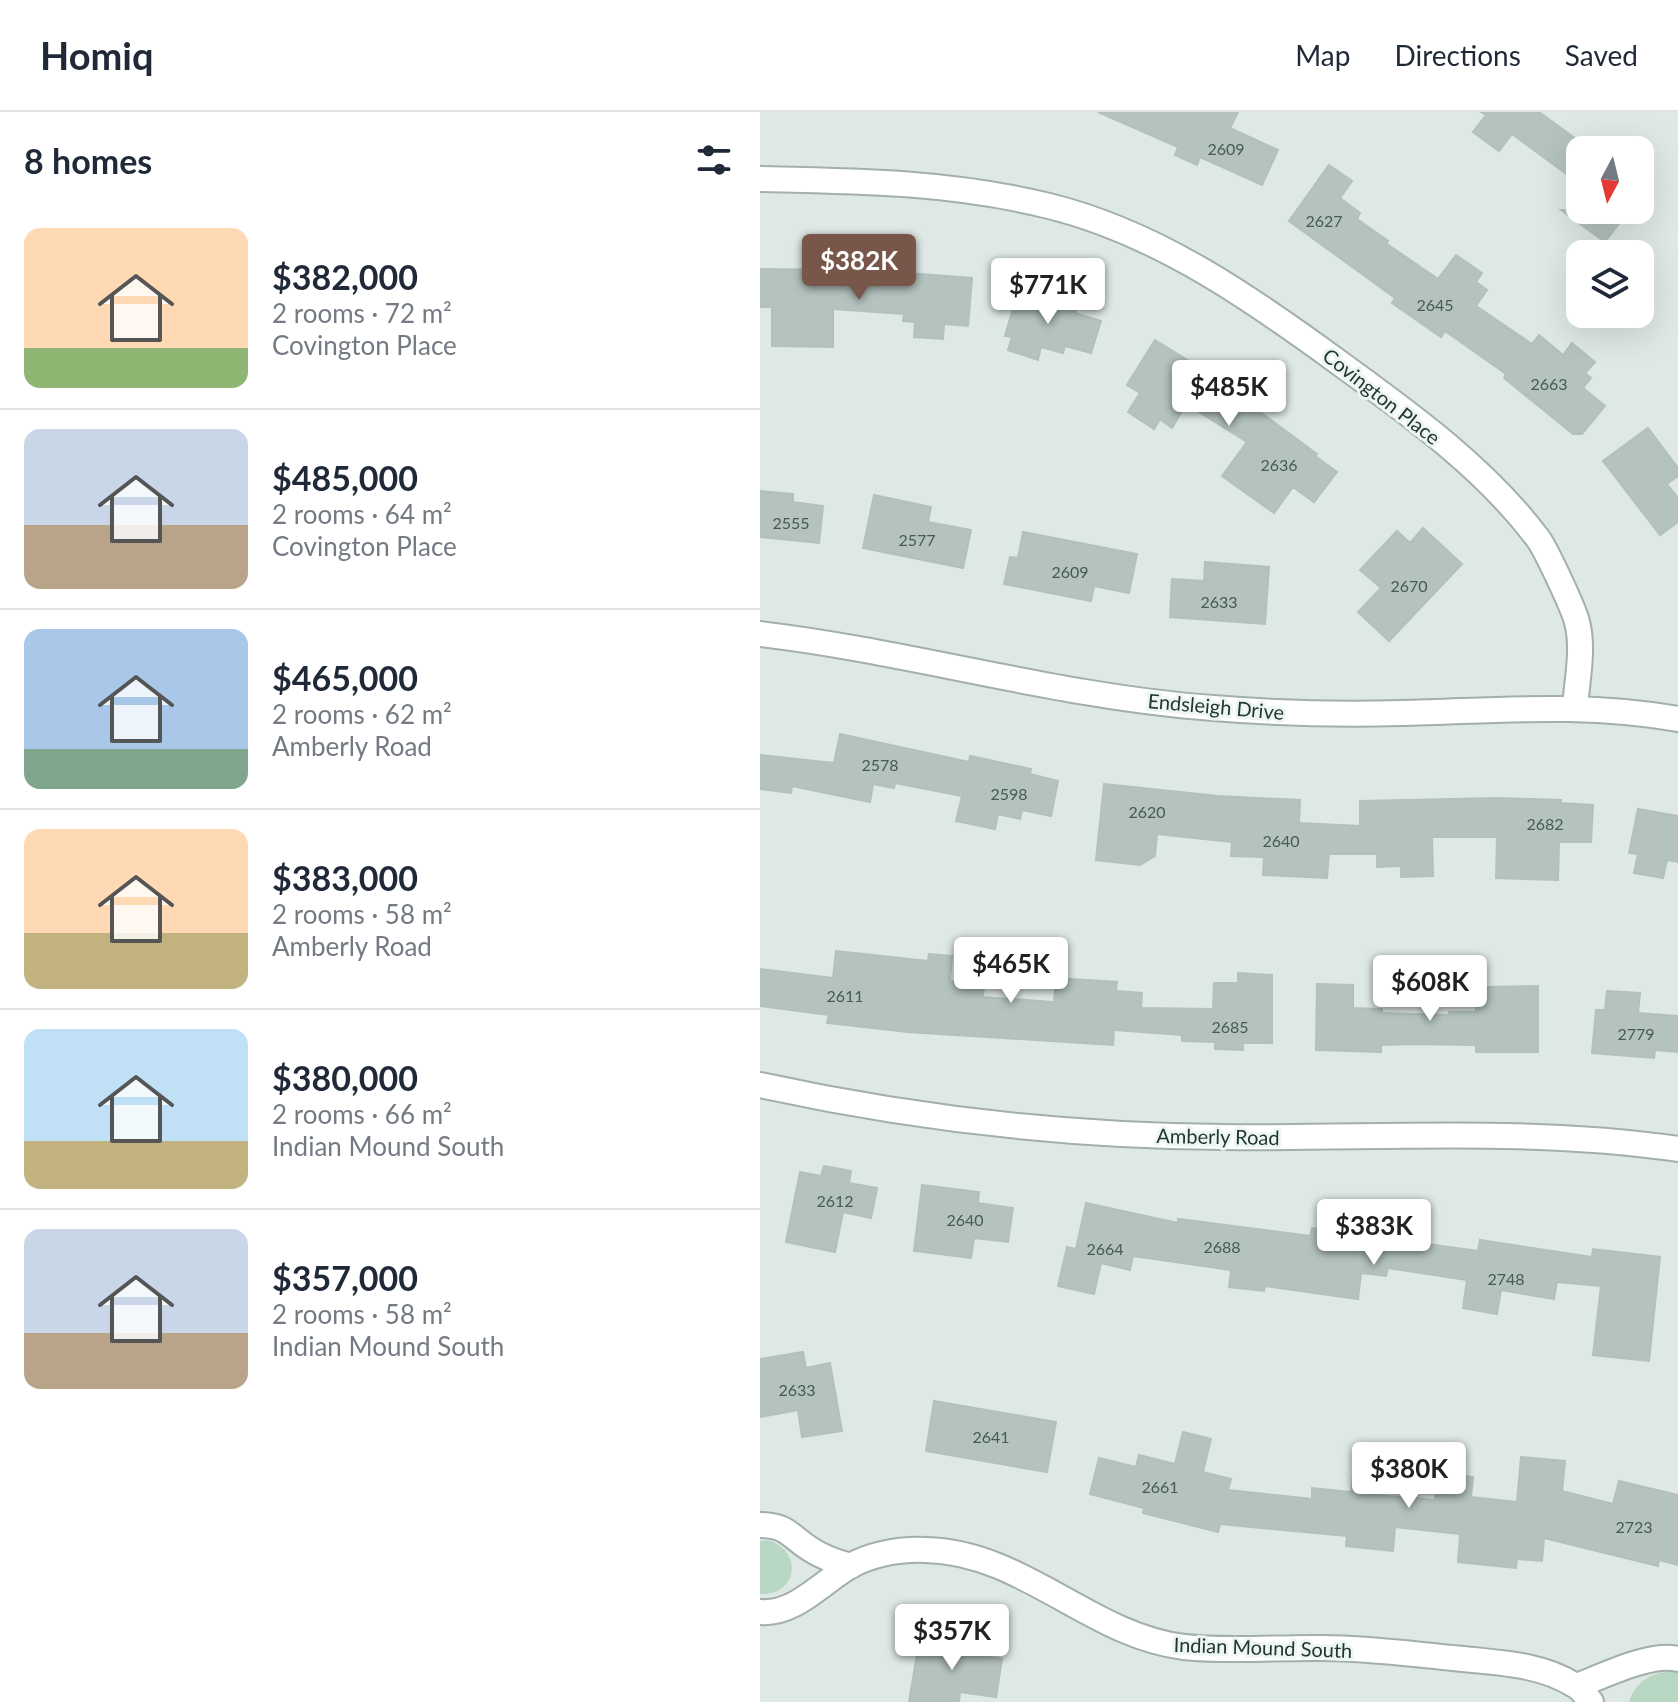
<!DOCTYPE html>
<meta charset="utf-8">
<style>
body{margin:0;font-family:Lato,sans-serif;background:#f6f6f7;color:#1f2937;height:100vh;display:flex;flex-direction:column;font-size:30px;white-space:nowrap}
*{box-sizing:border-box;margin:0}
p{font-size:26px;color:#747a83}
.icon{flex:none;width:44px;height:44px;fill:none;stroke:currentColor;stroke-width:2;stroke-linecap:round;stroke-linejoin:round}
.map{position:relative;flex:1;overflow:hidden}
.side{display:flex;flex-direction:column;background:#fff;width:760px}
.side>*{flex:none}
.needle{width:52px;rotate:187deg}
.fabs{position:absolute;left:806px;top:24px;display:grid;gap:16px}
.fabs a{display:grid;place-items:center;width:88px;height:88px;border-radius:16px;background:#fff;box-shadow:0 8px 32px #0002;font-size:40px}
.price{position:absolute;translate:-50% -68px;padding:0 18px;border-radius:8px;background:#fff;color:#222;font-size:26px;line-height:52px;filter:drop-shadow(0 2px 4px #0008)}
.price::after{content:'';position:absolute;left:50%;top:48px;width:24px;height:18px;margin-left:-12px;background:inherit;clip-path:polygon(0 0,100% 0,50% 100%)}
.price.active{background:#785649;color:#fff}
ul{padding:0;list-style:none}
li{display:flex;align-items:center;gap:24px;height:200px;padding:0 24px}
li+li{border-top:2px solid #e0e1e3}
li span{display:grid;place-items:center;flex:none;width:224px;height:160px;border-radius:16px;color:#555}
li>.icon{margin-inline-start:auto}
span .icon{width:96px;height:96px;fill:#fffc;stroke-width:1}
li b{font-size:34px}
h2{display:flex;justify-content:space-between;align-items:center;height:96px;padding:0 24px;font-size:34px}
header{display:flex;align-items:center;gap:48px;box-sizing:border-box;height:112px;padding:0 40px;background:#fff;border-bottom:2px solid #e0e1e3}
header strong{font-size:38px}
nav{display:flex;gap:44px;margin-inline-start:auto;font-size:28px}
main{display:flex;flex:1;min-height:0}
.map>svg:first-child{display:block}
.green{fill:#b9d8c4}
.building{fill:#b4c3be;stroke:#b2c1bc;stroke-width:2}
.lines{fill:none;stroke-linecap:round;stroke-linejoin:round}
.minor-casing{stroke:#a2afac;stroke-width:28}
.minor{stroke:#fff;stroke-width:24}
.labels{text-anchor:middle;dominant-baseline:central;stroke-width:6;stroke-linejoin:round;paint-order:stroke}
.number-label{font-size:16px;fill:#465a56}
.street-label{font-size:20px;fill:#213733;stroke:#eef6f3}
</style>
<header>
<strong>Homiq</strong>
<nav><a>Map</a><a>Directions</a><a>Saved</a></nav>
</header>
<main>
<section class="side">
<h2>8 homes<svg class="icon" aria-label="filters" viewBox="0 0 24 24"><path d="M4 7h16M4 17h16"/><circle cx="9" cy="7" r="2"/><circle cx="15" cy="17" r="2"/></svg></h2>
<ul>
<li><span style="background:linear-gradient(#ffd9b3 75%,#8fb573 0)"><svg class="icon" aria-label="home" viewBox="0 0 24 24"><path d="M3 11l9-7 9 7M6 9v11h12V9"/></svg></span><div><b>$382,000</b><p>2 rooms · 72 m²</p><p>Covington Place</p></div></li>
<li><span style="background:linear-gradient(#c9d6e8 60%,#b9a48a 0)"><svg class="icon" aria-label="home" viewBox="0 0 24 24"><path d="M3 11l9-7 9 7M6 9v11h12V9"/></svg></span><div><b>$485,000</b><p>2 rooms · 64 m²</p><p>Covington Place</p></div></li>
<li><span style="background:linear-gradient(#a9c7e8 75%,#7fa58c 0)"><svg class="icon" aria-label="home" viewBox="0 0 24 24"><path d="M3 11l9-7 9 7M6 9v11h12V9"/></svg></span><div><b>$465,000</b><p>2 rooms · 62 m²</p><p>Amberly Road</p></div></li>
<li><span style="background:linear-gradient(#ffd9b3 65%,#c2b280 0)"><svg class="icon" aria-label="home" viewBox="0 0 24 24"><path d="M3 11l9-7 9 7M6 9v11h12V9"/></svg></span><div><b>$383,000</b><p>2 rooms · 58 m²</p><p>Amberly Road</p></div></li>
<li><span style="background:linear-gradient(#bfe0f5 70%,#c2b280 0)"><svg class="icon" aria-label="home" viewBox="0 0 24 24"><path d="M3 11l9-7 9 7M6 9v11h12V9"/></svg></span><div><b>$380,000</b><p>2 rooms · 66 m²</p><p>Indian Mound South</p></div></li>
<li><span style="background:linear-gradient(#c9d6e8 65%,#b9a48a 0)"><svg class="icon" aria-label="home" viewBox="0 0 24 24"><path d="M3 11l9-7 9 7M6 9v11h12V9"/></svg></span><div><b>$357,000</b><p>2 rooms · 58 m²</p><p>Indian Mound South</p></div></li>
</ul>
</section>
<div class="map">
<svg width="918" height="1590" viewBox="0 0 918 1590">
<rect width="100%" height="100%" fill="#dee8e5"/>
<!-- green -->
<path class="green" d="M7,1428c37,10 31,56 -7,54v-53z
M918,1559v31h-49c6,-22 27,-32 49,-31z"/>
<!-- building -->
<path class="building" d="M338,0h140l-8,16 48,22 -16,35 -62,-28 -3,8 -22,-10 3,-8z
M721,0h58l41,30v42l-68,-50 -13,17 -26,-19 13,-17z
M569,53l23,16 -12,17 20,15 -3,6 31,22 -1,3 51,35 18,-24 26,18 -6,9 11,8 -11,16 56,38 7,-9 24,20 9,-12 23,19 -10,11 6,5 -8,10 22,18 -23,28h-9l-69,-56 2,-4 -61,-43 -4,6 -49,-34 3,-5 -106,-77z
M801,98h68l-24,32z
M0,157l72,1v3l75,6v-6l65,5 -4,48 -24,-2 -1,15 -29,-2 1,-15 -12,-1 1,-7 -71,-5v38l-61,-1v-39h-12z
M259,176l58,18 -2,7 26,8 -10,32 -26,-7 -2,7 -22,-6 -3,13 -30,-10 4,-13 -7,-1z
M395,228l79,49 -2,2 85,63 -2,2 22,16 -23,30 -21,-15 -19,26 -52,-37 25,-34 -61,-38 -14,24 -12,-9 -6,10 -26,-17 12,-19 -13,-8z
M888,316l30,40v8l-11,8 11,14v24l-18,13 -57,-74z
M0,379l33,3v8l30,4 -4,37 -59,-6z
M114,383l57,12 -3,15 43,8 -8,38 -100,-20z
M663,416l39,36 -73,77 -31,-29 23,-24 -21,-18 37,-39 13,12z
M263,420l114,22 -8,39 -35,-7 -3,15 -87,-17 6,-27 8,1z
M445,450l64,5 -4,57 -95,-7 2,-38 32,2z
M80,622l129,28 1,-6 61,13 -1,5 28,7 -7,35 -29,-6 -2,9 -22,-5 -3,15 -39,-8 6,-25 -67,-13 -1,5 -21,-4 -3,18 -78,-16 -1,7 -31,-4v-34l74,8z
M344,672l114,12 82,4 -1,23 61,3v-25l138,-3 63,2v3l32,2 -2,37h-32l-1,38 -62,-2 1,-41h-65l1,39 -32,1v-11l-24,1v-13h-48l-2,24 -64,-3 1,-18 -33,-1 1,-14 -75,-8 -2,22 -15,9 -44,-5z
M878,697l40,7v46l-11,-2 -4,18 -29,-5 4,-19 -9,-1z
M76,839l92,10 1,-7 23,2 -2,25 34,2 -1,14 71,5 2,-24 61,4 -1,9 26,2 -1,15 72,1 1,-26h24v-10l34,2v68h-29v7l-28,-1v-7l-33,-1v-6l-68,-5 -1,15 -205,-13 -81,-9 2,-8 -69,-9v-37l73,9z
M557,872l36,1v23l29,1v4l67,2v-3h27v-7h9v-18l53,-1v66h-62v-7l-62,-1 -33,1v7l-65,-2z
M847,879l33,2 -2,20 40,3v36l-23,-2 -1,8 -62,-5 4,-43h9z
M64,1054l27,5 -2,12 28,5 -6,30 -28,-6 -8,40 -49,-10 14,-70 21,4z
M162,1073l57,7 -1,11 35,5 -5,34 -34,-4 -3,20 -57,-7z
M326,1091l92,20v-4l132,17 2,-8 166,23 2,-11 112,17 1,-8 67,8 -11,104 -56,-6 8,-69 -44,-4 -3,17 -53,-9 -4,24 -34,-6 4,-28 -79,-12 -2,8 -25,-3 -3,26 -93,-13 -1,5 -35,-4 2,-17 -98,-14 -3,14 -29,-7 -7,31 -36,-8 9,-39 9,2z
M43,1240l3,16 24,-5 12,68 -40,6 -4,-27 -38,7v-58z
M174,1289l122,21 -9,50 -121,-21z
M423,1320l28,7 -8,33 28,7 -3,11 84,9v-11l39,4 3,-24 26,3 -3,24 58,5 2,-27 36,4 -2,20 46,5 4,-45 44,4 -3,30 51,13 6,-23 59,14v70l-19,-5 -1,6 -114,-28 -2,23 -25,-2 -1,9 -58,-6 2,-28 -65,-7 -2,24 -47,-5 1,-10 -127,-12 -2,8 -75,-19 1,-5 -54,-14 9,-36 37,9 3,-12 36,9z
M160,1524l57,9 -1,10 26,4 -6,38 -36,-5 -1,10h-50z"/>
<g class="lines">
<!-- minor casing -->
<g class="minor-casing">
<path id="minor" d="M0,67c99,2 192,3 289,27 110,27 206,95 296,161 69,50 143,104 194,173 8,12 35,69 38,82 7,26 0,59 -2,85
M0,522c152,18 300,63 453,74 63,5 125,7 188,5 96,-2 180,-11 277,6
M0,973c151,33 309,51 464,52 151,2 304,-10 454,12
M0,1413c29,1 28,10 50,24 12,8 26,13 41,17
M0,1500c35,3 62,-30 90,-46 23,-12 50,-17 76,-16 97,2 165,86 258,97 46,5 94,0 140,1 46,0 93,7 139,11 37,4 78,5 111,26 7,3 12,11 17,17
M817,1574c26,-10 74,-34 101,-27"/>
</g>
<!-- minor -->
<use href="#minor" class="minor"/>
</g>
<g class="labels">
<!-- number labels -->
<g class="number-label">
<text x="466" y="36">2609</text>
<text x="564" y="108">2627</text>
<text x="675" y="192">2645</text>
<text x="789" y="271">2663</text>
<text x="519" y="352">2636</text>
<text x="31" y="410">2555</text>
<text x="157" y="427">2577</text>
<text x="310" y="459">2609</text>
<text x="649" y="473">2670</text>
<text x="459" y="489">2633</text>
<text x="120" y="652">2578</text>
<text x="249" y="681">2598</text>
<text x="387" y="699">2620</text>
<text x="785" y="711">2682</text>
<text x="521" y="728">2640</text>
<text x="85" y="883">2611</text>
<text x="470" y="914">2685</text>
<text x="876" y="921">2779</text>
<text x="75" y="1088">2612</text>
<text x="205" y="1107">2640</text>
<text x="462" y="1134">2688</text>
<text x="345" y="1136">2664</text>
<text x="746" y="1166">2748</text>
<text x="37" y="1277">2633</text>
<text x="231" y="1324">2641</text>
<text x="400" y="1374">2661</text>
<text x="874" y="1414">2723</text>
</g>
<!-- street labels -->
<g class="street-label">
<text transform="translate(622 284) rotate(38)">Covington Place</text>
<text transform="translate(456 594) rotate(5)">Endsleigh Drive</text>
<text transform="translate(458 1024) rotate(1)">Amberly Road</text>
<text transform="translate(503 1535) rotate(2)">Indian Mound South</text>
</g>
</g>
</svg>
<div class="fabs">
<a><svg class="needle" viewBox="-14 -14 28 28"><path d="M0-13l5 13h-10z" fill="#e53935"/><path d="M0 13l5-13h-10z" fill="#747a83"/></svg></a>
<a><svg class="icon" aria-label="layers" viewBox="0 0 24 24"><path d="M12 4l9 5-9 5-9-5zM3 14l9 5 9-5"/></svg></a>
</div>
<b class="price active" style="left:99px;top:190px">$382K</b>
<b class="price" style="left:288px;top:214px">$771K</b>
<b class="price" style="left:469px;top:316px">$485K</b>
<b class="price" style="left:251px;top:893px">$465K</b>
<b class="price" style="left:670px;top:911px">$608K</b>
<b class="price" style="left:614px;top:1155px">$383K</b>
<b class="price" style="left:649px;top:1398px">$380K</b>
<b class="price" style="left:192px;top:1560px">$357K</b>
</div>
</main>
